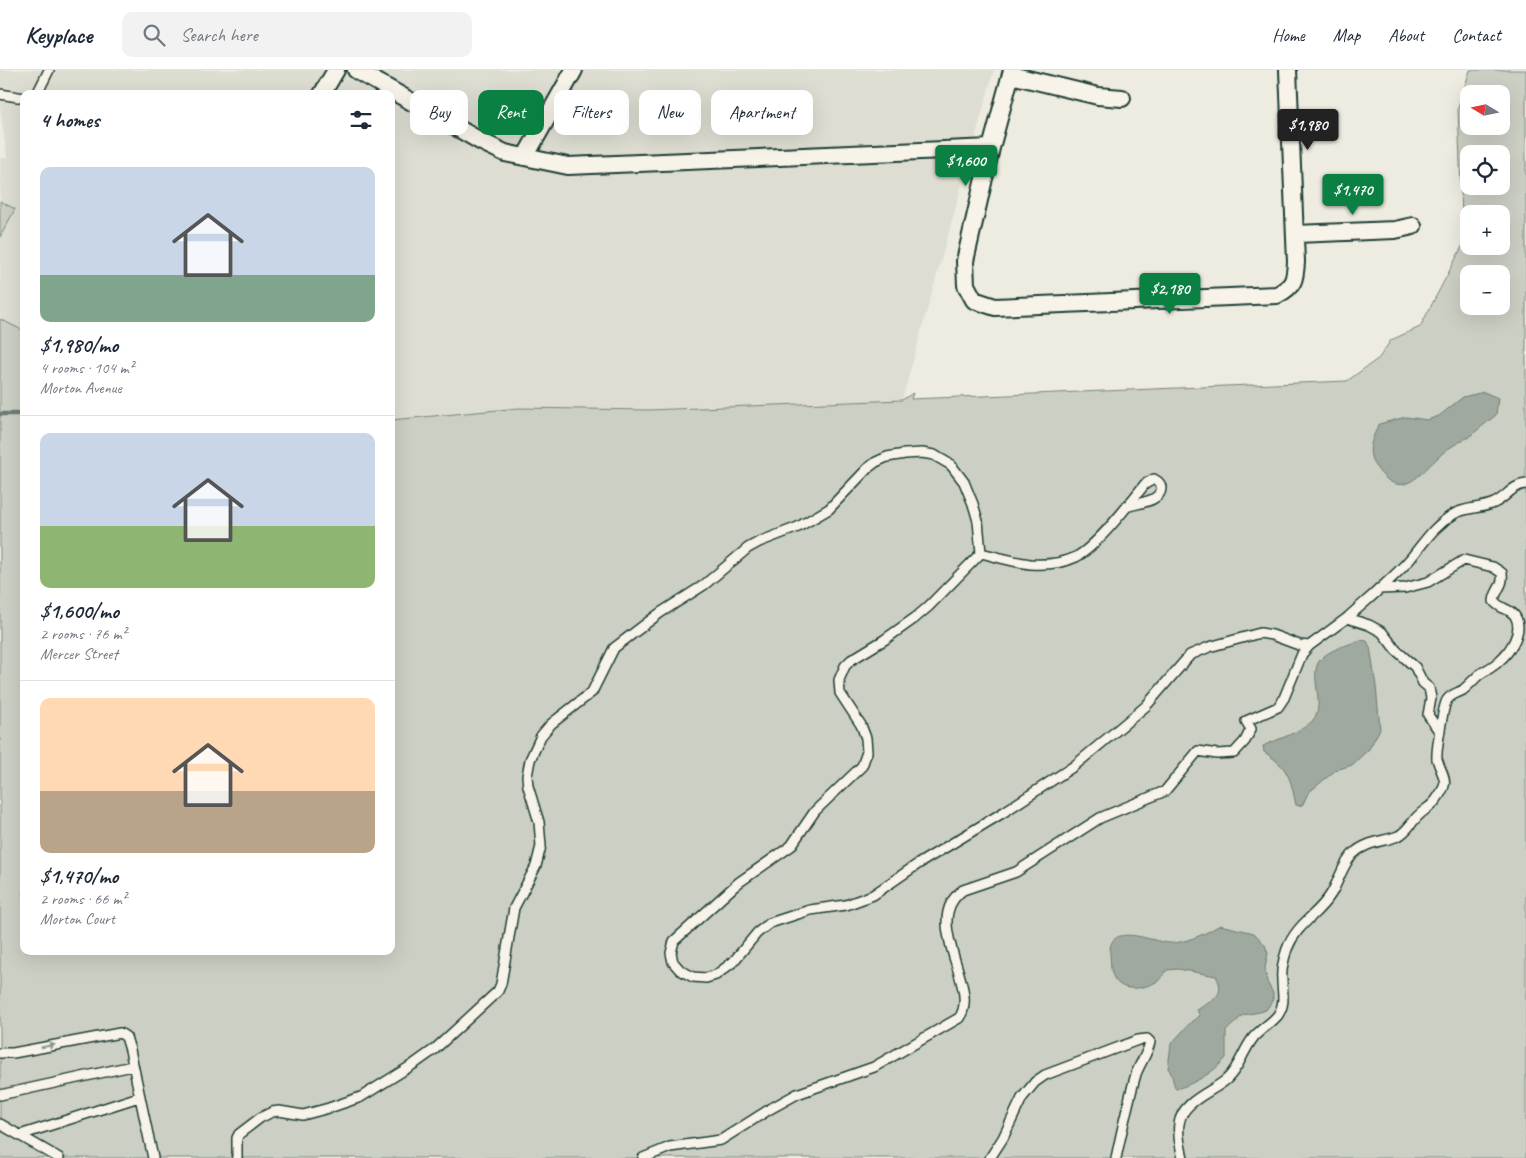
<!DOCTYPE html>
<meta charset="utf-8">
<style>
body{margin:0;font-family:Caveat,sans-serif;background:#f2f2f3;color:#1f2937;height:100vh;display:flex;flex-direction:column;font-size:19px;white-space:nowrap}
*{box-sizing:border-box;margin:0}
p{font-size:16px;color:#747a83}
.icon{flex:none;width:28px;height:28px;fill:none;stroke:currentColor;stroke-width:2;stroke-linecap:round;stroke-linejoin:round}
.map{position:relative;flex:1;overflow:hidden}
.drawer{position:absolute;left:20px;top:20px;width:375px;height:865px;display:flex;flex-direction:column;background:#fff;border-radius:10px;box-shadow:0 5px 20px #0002}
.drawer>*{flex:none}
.banner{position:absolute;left:410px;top:20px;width:475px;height:45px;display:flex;gap:10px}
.needle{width:32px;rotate:280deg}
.fabs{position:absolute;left:1460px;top:15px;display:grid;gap:10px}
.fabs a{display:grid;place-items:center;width:50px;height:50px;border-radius:10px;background:#fff;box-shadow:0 5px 20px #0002;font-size:25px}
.price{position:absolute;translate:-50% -42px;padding:0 11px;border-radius:5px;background:#0b8043;color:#fff;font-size:16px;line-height:32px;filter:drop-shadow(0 1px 2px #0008)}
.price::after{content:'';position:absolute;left:50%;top:30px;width:15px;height:11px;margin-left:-8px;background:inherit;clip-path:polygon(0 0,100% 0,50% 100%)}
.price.selected{background:#222;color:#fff}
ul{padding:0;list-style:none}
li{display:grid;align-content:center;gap:10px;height:265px;padding:0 20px}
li+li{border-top:1px solid #e0e1e3}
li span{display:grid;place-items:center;height:155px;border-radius:10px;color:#555}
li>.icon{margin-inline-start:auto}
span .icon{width:90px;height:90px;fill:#fffc;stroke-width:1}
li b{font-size:21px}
h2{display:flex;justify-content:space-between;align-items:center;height:60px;padding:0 20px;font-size:21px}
.pill{padding:0 18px;border-radius:10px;background:#fff;box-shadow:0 5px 20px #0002;font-size:18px;line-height:45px}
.pill.selected{background:#0b8043;color:#fff}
header{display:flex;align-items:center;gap:30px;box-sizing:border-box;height:70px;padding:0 25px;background:#fff;border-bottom:1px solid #e0e1e3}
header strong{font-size:24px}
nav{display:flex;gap:28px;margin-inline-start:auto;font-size:18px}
.search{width:350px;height:45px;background:#f2f2f3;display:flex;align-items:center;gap:12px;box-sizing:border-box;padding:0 18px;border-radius:10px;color:#747a83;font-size:19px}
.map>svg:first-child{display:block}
.built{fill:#ddddd2}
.green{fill:#cccfc4;stroke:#76867c;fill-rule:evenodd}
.water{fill:#9fa99f;stroke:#6c7e74}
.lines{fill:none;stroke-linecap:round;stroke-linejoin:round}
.stream{stroke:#6c7e74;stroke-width:4.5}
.service-casing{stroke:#1f3d34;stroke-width:12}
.minor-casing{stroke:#1f3d34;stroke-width:20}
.service{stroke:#f7f3e8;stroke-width:9}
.minor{stroke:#f7f3e8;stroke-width:16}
.oneway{fill:#8b988e}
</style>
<header>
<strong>Keyplace</strong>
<div class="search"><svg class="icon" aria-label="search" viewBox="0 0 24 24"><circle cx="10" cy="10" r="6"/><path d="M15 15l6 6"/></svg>Search here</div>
<nav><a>Home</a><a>Map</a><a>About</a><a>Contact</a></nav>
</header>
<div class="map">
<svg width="1526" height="1088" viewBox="0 0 1526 1088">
<rect width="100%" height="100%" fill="#eeece1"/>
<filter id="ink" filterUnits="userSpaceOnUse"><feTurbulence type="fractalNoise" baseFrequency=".02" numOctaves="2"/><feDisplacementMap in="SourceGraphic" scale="10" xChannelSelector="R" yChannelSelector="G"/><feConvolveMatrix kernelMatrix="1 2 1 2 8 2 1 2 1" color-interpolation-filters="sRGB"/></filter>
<g filter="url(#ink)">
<!-- built -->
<path class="built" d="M0,0h994l-92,330 -511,20v-326h-367v237l-24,-12v-82l15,-28 -15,-8v-43h7l-7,-50z"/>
<!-- green -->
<path class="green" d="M1470,0h56v1088h-1526v-839l24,12v620h367v-531l128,-12 129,2 254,-10 11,-7 -2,6 436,-18 32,-23 12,-18 29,-13 43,-82 -5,-137zM1469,24h32v32h-32zM1469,84h32v32h-32zM1469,144h32v32h-32zM1469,204h32v32h-32z
M0,131l15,8 -15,28z"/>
<!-- water -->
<path class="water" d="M1484,322l14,6 -2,17c-9,7 -18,15 -27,22 -7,4 -14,7 -21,12 -24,17 -44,59 -72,18 -11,-15 -4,-28 3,-43l27,-7 21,3 12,-4 24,-19z
M1360,570l7,1 3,6 6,39 4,43 -11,20 -17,16 -16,5 -28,23 -5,11 -3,2 -4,-1c-6,-28 -7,-37 -32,-53l-1,-6c14,-7 40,-14 50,-26 14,-17 -7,-48 9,-62 9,-9 26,-13 38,-18z
M1220,855l34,8 11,12 3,8 -3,15 2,14 6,11v7l-7,10 -6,2 -17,3 -17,16v27c-13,15 -32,26 -50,31 -4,-8 -3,-14 -8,-21l3,-24 21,-23 8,-5 -3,-6c15,-10 30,-14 19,-34l-38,-7 -11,1c-3,3 -5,9 -9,11 -16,9 -40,13 -46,-8 -2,-5 -1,-13 -2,-19 -2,-36 47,-9 64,-11 16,-2 33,-10 46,-18z"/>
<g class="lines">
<!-- stream -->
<path class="stream" d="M0,344h24"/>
<!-- service casing -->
<g class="service-casing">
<path id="service" d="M0,24l24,4
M37,24l12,-24
M981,483l-53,54 -13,11 -31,22 -33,20 -6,6 -6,14 1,13 21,32 5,13 1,14 -5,14 -47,45 -24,35 -53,37 -64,58 -3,12 2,9 7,8 13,7 13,1 10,-3 17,-13 24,-29 13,-10 40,-13 36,-5 27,-10 45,-31 86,-52 70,-46 72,-60 44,-51 19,-8 51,-14 12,2 27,10 10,1
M1347,548c21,-19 45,-38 64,-60 14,-17 23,-32 43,-44 12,-7 27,-5 40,-11 12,-5 18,-18 32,-19
M0,983h13l107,-20 6,4 4,13 23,108
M0,1025l132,-29
M0,1054l59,34
M20,1065l119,-38
M237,1088v-20l2,-4 21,-16 12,-6 7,-1 24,4 26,-7 32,-11 53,-33 21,-15 63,-58 3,-7 13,-76 22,-42 5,-20 -2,-24 -11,-36 -1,-10 3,-16 11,-24 10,-12 41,-32 22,-44 46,-35 44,-28 44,-37 11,-6 39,-15 31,-18 39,-41 8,-6 11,-5 18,-3 17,-1 12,2 17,10 13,17 9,22 5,17 3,32c16,4 33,9 49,11 15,1 33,-1 46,-7 21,-11 54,-54 69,-73l9,-5c4,2 7,4 7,9 0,14 -25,15 -35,19
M643,1088l27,-11 51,-7 49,-31 27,-15 77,-27 85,-49c23,-30 -40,-97 4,-128l53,-18 84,-54 65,-27 33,-40 19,3 17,-1 11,-12 6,-12 -5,-8 32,-14 6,-9 18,-44 7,-8 38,-28 22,7 13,7 14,18 19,17 8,16 6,5 2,10 -3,17 11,16
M990,1088l13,-20 19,-40 13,-16 10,-7 93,-35 9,-1 3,3c-2,11 -10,21 -14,32 -8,28 -14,56 -20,84
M1183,1088c-2,-10 -6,-23 -4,-34 3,-23 32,-31 48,-45 12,-11 16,-28 26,-41 7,-9 18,-14 25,-23 8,-12 4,-22 4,-36 -1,-9 2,-21 5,-30 10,-26 31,-34 44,-55 8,-13 11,-29 22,-40 14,-13 30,-12 45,-18 9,-4 14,-15 21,-21 6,-6 12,-8 17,-15 15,-20 7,-21 1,-41 -1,-7 6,-53 10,-59 4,-6 11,-7 16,-10 6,-5 11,-11 17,-16 6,-4 13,-7 18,-12 12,-10 26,-31 17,-46 -5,-8 -16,-7 -21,-15 1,-12 10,-14 8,-28l-9,-6 -29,-7 -36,22 -23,6 -27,1"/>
</g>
<!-- minor casing -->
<g class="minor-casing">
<path id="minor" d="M356,0l126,72 23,11 63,13 423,-18
M1012,0l-21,78 -26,113 1,24 8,15 21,7 282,-12c17,-9 18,-15 19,-33l-8,-192
M1011,5l87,21 24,2
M322,24l14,-24
M525,87l49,-87
M1296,164l99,-4 18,-4"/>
</g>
<!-- service -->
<use href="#service" class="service"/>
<!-- minor -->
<use href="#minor" class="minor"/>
</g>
<!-- one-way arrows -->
<defs><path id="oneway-solid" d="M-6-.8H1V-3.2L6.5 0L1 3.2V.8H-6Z" transform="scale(1.25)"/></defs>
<use class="oneway" href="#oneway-solid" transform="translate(48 976) rotate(-11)"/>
</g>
</svg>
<div class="fabs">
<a><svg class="needle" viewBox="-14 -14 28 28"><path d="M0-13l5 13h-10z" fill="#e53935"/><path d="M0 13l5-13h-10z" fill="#747a83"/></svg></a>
<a><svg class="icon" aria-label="locate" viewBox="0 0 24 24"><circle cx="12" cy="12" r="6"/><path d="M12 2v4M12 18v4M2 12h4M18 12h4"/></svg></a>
<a>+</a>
<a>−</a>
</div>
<b class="price selected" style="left:1308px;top:81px">$1,980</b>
<b class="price" style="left:966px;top:117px">$1,600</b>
<b class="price" style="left:1353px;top:146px">$1,470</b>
<b class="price" style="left:1170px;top:245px">$2,180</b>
<div class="banner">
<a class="pill">Buy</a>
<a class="pill selected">Rent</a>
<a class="pill">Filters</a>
<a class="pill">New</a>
<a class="pill">Apartment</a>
</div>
<section class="drawer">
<h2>4 homes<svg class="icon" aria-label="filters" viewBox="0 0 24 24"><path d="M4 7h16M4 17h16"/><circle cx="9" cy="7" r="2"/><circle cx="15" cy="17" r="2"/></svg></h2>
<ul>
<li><span style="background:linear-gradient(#c9d6e8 70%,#7fa58c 0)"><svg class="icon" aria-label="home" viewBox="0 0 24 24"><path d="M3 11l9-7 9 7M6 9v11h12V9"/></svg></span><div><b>$1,980/mo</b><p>4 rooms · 104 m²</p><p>Morton Avenue</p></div></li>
<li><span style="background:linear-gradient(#c9d6e8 60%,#8fb573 0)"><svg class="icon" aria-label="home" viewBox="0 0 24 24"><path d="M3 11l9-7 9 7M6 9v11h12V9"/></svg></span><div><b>$1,600/mo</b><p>2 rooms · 76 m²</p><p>Mercer Street</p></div></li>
<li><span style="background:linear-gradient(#ffd9b3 60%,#b9a48a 0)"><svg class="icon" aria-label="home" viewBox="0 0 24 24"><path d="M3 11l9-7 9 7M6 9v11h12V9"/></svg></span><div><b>$1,470/mo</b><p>2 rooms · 66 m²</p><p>Morton Court</p></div></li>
</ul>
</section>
</div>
